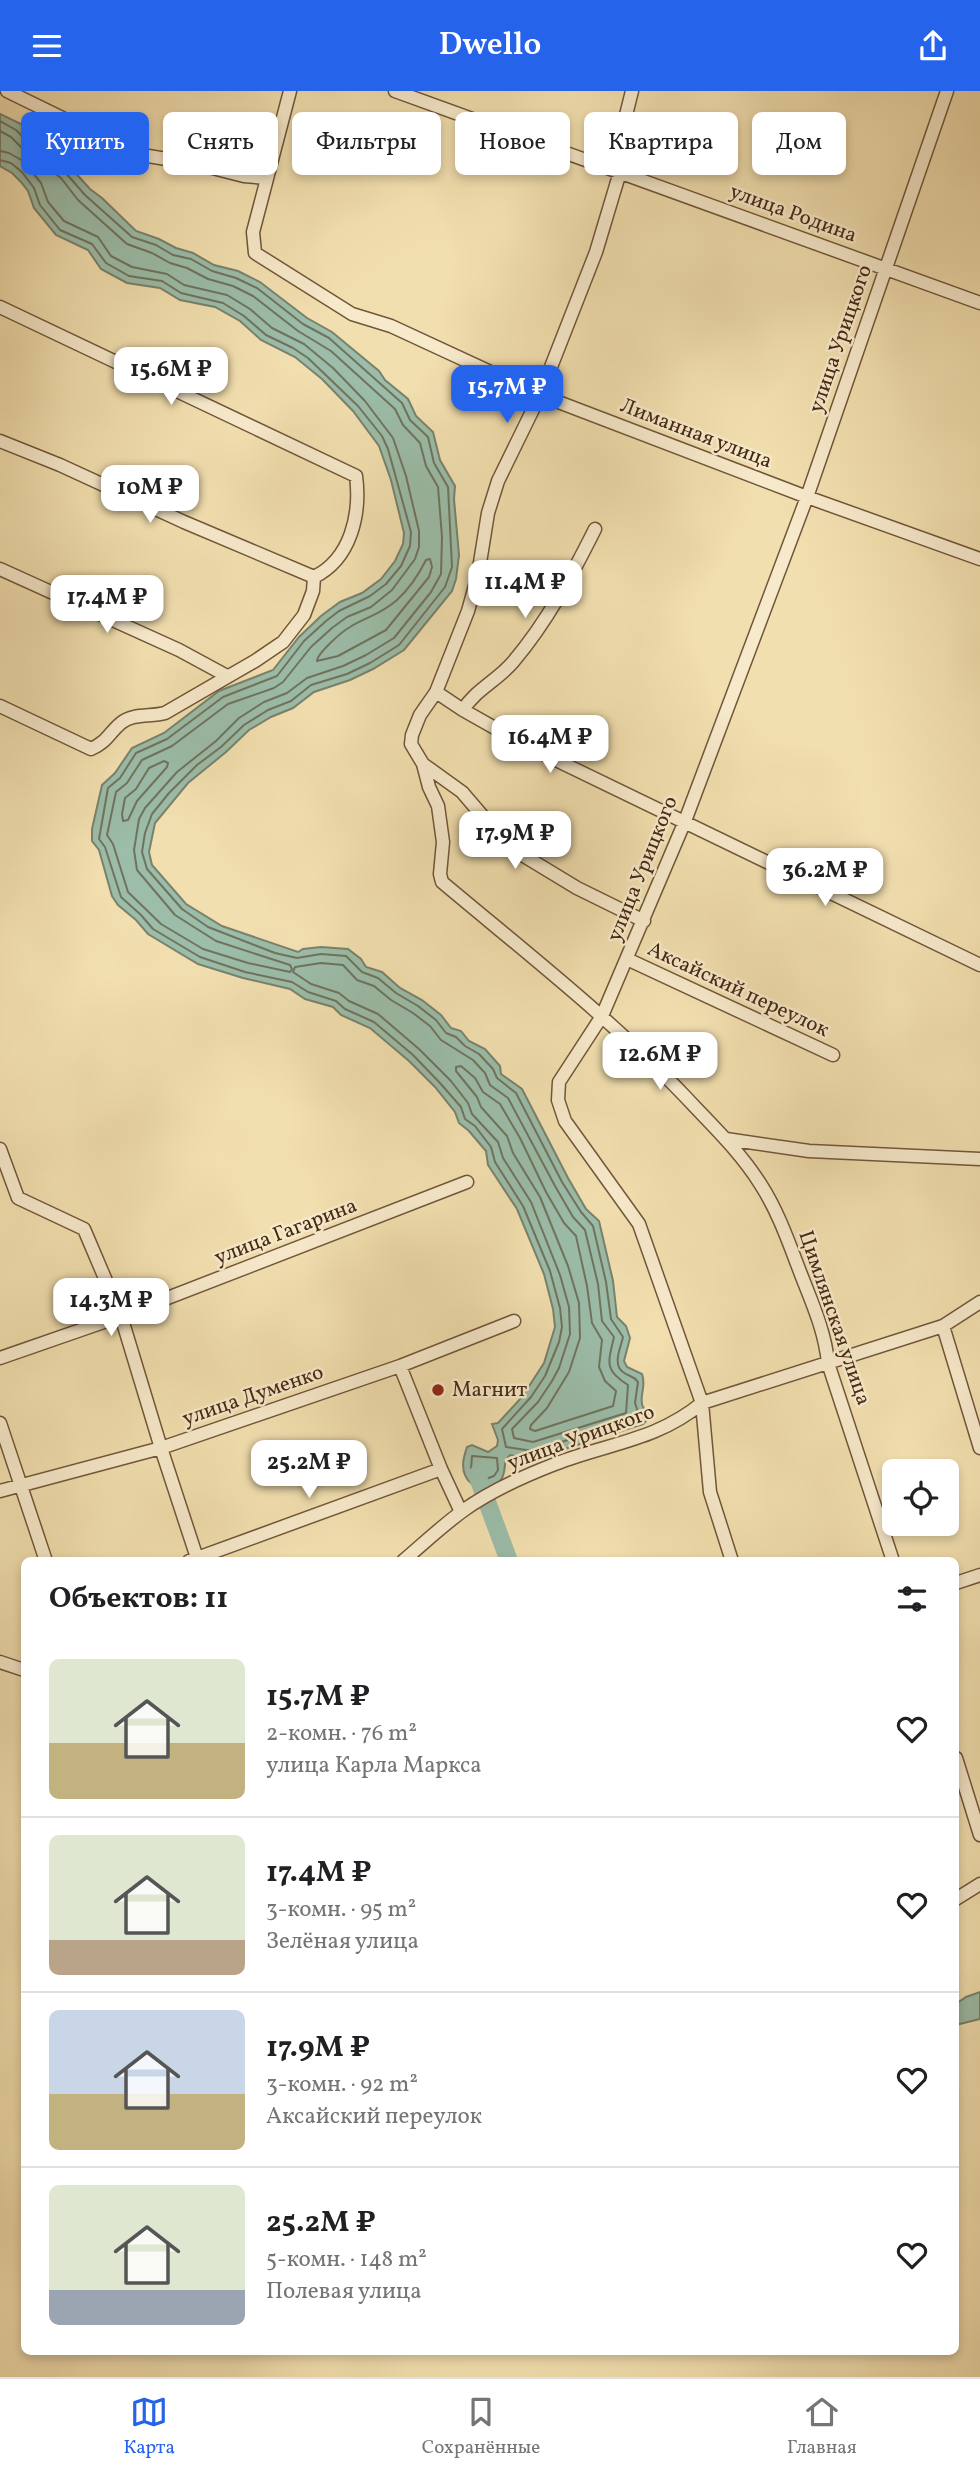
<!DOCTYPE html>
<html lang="ru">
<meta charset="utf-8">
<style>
body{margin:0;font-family:Vollkorn,serif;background:#f6f6f6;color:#202124;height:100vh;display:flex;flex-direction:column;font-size:26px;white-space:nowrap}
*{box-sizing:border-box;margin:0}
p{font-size:23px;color:#757577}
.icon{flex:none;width:38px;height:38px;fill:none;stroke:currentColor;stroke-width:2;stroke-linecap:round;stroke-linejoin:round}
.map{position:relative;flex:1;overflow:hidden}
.side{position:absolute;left:21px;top:1466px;width:938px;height:798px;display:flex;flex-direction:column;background:#fff;border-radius:10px;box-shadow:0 4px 10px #0003}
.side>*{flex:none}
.hud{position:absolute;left:21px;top:21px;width:938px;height:63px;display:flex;gap:14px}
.fabs{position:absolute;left:882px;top:1368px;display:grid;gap:14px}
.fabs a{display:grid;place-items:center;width:77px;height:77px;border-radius:10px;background:#fff;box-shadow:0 4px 10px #0003;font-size:35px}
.price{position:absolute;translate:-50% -60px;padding:0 16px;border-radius:14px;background:#fff;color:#222;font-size:23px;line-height:46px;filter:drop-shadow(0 2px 4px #0008)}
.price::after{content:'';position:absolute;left:50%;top:42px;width:21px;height:16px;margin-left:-10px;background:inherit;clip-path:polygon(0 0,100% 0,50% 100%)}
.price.current{background:#2563eb;color:#fff}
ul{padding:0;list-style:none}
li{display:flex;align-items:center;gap:21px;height:175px;padding:0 28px}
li+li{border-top:2px solid #e0e0e0}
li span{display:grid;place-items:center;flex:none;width:196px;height:140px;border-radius:10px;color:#555}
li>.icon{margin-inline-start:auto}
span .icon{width:84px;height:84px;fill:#fffc;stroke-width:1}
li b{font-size:30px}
h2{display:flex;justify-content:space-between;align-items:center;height:84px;padding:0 28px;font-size:30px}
.chip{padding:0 24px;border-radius:10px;background:#fff;box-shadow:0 4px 10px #0003;font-size:24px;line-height:63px}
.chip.current{background:#2563eb;color:#fff}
header{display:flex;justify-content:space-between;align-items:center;height:91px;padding:0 28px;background:#2563eb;color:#fff;font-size:32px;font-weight:600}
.tabs{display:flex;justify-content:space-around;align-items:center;height:98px;border-top:2px solid #e0e0e0;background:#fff;font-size:19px;color:#757577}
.tabs a{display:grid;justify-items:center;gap:4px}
.tabs .current{color:#2563eb}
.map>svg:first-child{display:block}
.water{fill:#9bbda9;stroke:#79826d;stroke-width:2}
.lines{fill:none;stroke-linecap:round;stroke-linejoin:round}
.shore{stroke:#70735e;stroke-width:2}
.river{stroke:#9bbda9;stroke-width:18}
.minor-casing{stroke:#71563b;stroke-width:15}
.minor{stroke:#f7eacb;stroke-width:12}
.poi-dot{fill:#8f2418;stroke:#f7eacb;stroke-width:2.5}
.labels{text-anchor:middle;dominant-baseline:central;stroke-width:5;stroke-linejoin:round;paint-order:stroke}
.street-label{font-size:21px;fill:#462914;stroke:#f7eacb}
.poi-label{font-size:21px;fill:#462914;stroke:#f7eacb;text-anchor:start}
</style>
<header><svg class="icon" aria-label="menu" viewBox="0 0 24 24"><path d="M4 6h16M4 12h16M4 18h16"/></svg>Dwello<svg class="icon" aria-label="share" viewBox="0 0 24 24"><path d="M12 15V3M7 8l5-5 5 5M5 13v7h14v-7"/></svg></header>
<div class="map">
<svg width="980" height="2286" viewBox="0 0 980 2286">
<rect width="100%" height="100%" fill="#f2dfaf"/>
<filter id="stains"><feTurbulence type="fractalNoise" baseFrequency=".00286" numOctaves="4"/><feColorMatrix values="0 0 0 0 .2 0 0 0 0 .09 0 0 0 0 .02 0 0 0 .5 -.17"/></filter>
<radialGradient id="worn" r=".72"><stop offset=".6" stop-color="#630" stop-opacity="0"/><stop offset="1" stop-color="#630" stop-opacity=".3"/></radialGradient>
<!-- water -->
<path class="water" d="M0,23l21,10 13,14 28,20 28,31 12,9 34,33 23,8 17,9 17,5 21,12 24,6 22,11 47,36 25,14 47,39 6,9 23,19 8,17 17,16 7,28 15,26 -1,13 5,56 -3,24 -4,12 -48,59 -31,19 -23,11 -36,12 -21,16 -22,9 -22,13 -23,22 -38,31 -33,40 -6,29 3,13 34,39 36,22 76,26 5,-3 18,-2 27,2 13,10 5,8 16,5 18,16 22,12 19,15 10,13 10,3 8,10 16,8 15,17 1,8 21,15 46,89 18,31 13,12 14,60 4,36 9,9 4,12 -6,23 3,6 15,7c5,13 -4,23 1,33 2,3 6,6 8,9l-8,8 -110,35 -23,-4c-9,8 -2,17 -10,26 -9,9 -30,8 -35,-6 -4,-9 -1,-19 2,-28l5,-2 16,7 9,-6 1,-6 -6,-16 6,-1 24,-26 22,-34 11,-36 -2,-18 -9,-35 -27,-65 -29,-44 -2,-14 -17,-20 -10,-8 -4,-11 -20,-25 -26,-26 -39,-33 -29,-13 -8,-8 -28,-8 -15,-10 -47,-11 -45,-14 -50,-30 -12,-14 -18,-15 -6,-9 -13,-46 -7,-9v-12l10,-44 13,-12 17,-25 32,-15 55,-42 54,-21 26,-33 22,-21 19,-14 22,-9 19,-14 14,-18 8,-17 1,-11 -13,-53 -12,-34 -26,-35 -31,-32 -27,-22 -34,-17 -21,-19 -25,-14 -35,-7 -20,-12 -33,-5 -26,-14 -13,-19 -32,-15 -22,-27 -6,-17 -7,-9 -9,-9 -12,-7z
M980,1901v27l-24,6v-21l10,-7z"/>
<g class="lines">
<!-- shore -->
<path class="shore" d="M0,30l16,9 13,13 28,20 28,32 47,42 24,8 17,10 18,4 21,12 24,7 21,10 46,36 26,14 73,65 8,17 18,17 6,26 14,24 4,80 -7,20 -46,58 -29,18 -23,11 -36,11 -20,16 -23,9 -24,15 -23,22 -24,18 -28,28 -17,21 -7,19 -3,19 5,17 35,40 26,18 67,26 22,5 24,-4 25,2 16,16 16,6 18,15 22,13 18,14 10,13 10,4 9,9 14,8 14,15 4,9 19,15 46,89 19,30 12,14 13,56 5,37 12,18c-2,10 -11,27 0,35 6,5 10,3 15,10l-3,21 4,12 -2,3 -104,33 -27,-4 -4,-18 29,-32 14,-21 14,-34 3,-15 -2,-19 -10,-37 -27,-65 -28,-44 -4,-15 -16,-21 -10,-7 -4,-12 -21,-24 -27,-28 -39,-33 -29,-13 -9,-8 -28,-9 -16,-10 -47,-10 -45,-15 -47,-28 -12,-14 -20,-18 -16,-50 -6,-8 9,-51 12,-10 16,-25 31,-14 56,-42 54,-21 27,-35 22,-20 13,-10 31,-15 16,-12 15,-18 9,-20 1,-14 -23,-83 -6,-13 -24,-30 -50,-48 -15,-10 -27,-13 -22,-19 -21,-13 -42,-10 -19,-12 -33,-5 -23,-13 -14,-19 -32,-14 -20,-25 -6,-17 -12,-16 -11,-9 -11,-3
M0,40l11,6 13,13 37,28 17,22 49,44 25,9 18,10 17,5 21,11 25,7 20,10 45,35 33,20 64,58 8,16 17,18 6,23 12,21 4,50 -1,37 -10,18 -37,46 -28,17 -23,11 -36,12 -20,15 -23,9 -25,16 -23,23 -39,31 -32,36 -6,11 -5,31 3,20 38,45 41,26 74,24 2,4 -2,3 -42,-9 -45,-14 -42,-25 -33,-32 -15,-48 -6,-9 9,-43 11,-9 15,-23 30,-14 56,-42 46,-16 9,-6 28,-35 21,-19 15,-11 24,-10 21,-17 23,-31 4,-12v-16l-13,-55 -13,-38 -28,-37 -32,-33 -29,-24 -32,-16 -22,-19 -23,-14 -43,-10 -17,-11 -35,-7 -21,-11 -13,-19 -34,-16 -16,-19 -7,-19 -18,-22 -14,-8 -9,-2
M430,468l2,8 -3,10 -43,53 -48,26 -21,5c0,-7 24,-29 33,-34 16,-10 30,-12 47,-27 12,-11 22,-26 29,-40z
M164,670l4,2 -1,4 -30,34 -9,19 -5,1 -1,-7 3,-16 11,-9 13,-21z
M321,872l22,2 14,15 17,6 17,14 22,13 17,13 11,14 32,20 12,13 5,12 18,13 47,88 18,31 12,13 13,54 4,37 12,16c-6,26 -10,33 14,48l-2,28 -93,29 -19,-4 -2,-9 26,-27 14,-21 7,-13 11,-34 -1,-27 -9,-32 -29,-73 -28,-44 -5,-16 -26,-28 -4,-11 -17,-22 -32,-32 -41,-35 -29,-13 -10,-8 -28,-9 -18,-12 2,-5z
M461,975l14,12 8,14 17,12 20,34 26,54 18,31 12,13 11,50 5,37 10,17 -3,27 6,14 11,10 -3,15 -78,25 -5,-2 1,-4 16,-17 22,-36 11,-34 -1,-35 -11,-37 -28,-69 -27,-44 -6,-17 -26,-29 -4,-10 -21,-26v-4z
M472,1365l25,2 1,12 -4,6 -11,4 -10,-4 -2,-7z"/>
<!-- river -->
<path class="river" d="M484,1377l-7,7 32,86"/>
<!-- minor casing -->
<g class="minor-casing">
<path id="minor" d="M7,0l129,63 61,10 47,12 23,2
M290,0l-37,141 2,21 97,61 39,12 149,69 267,102 173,62
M395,0l585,212
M632,0l-15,60 3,21 -24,80 -56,143 -42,86 -10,32 -10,62 -10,36 -32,81 -16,23 -8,20 -1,9 12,20 6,23 9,19 5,36 -3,32 2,8c87,73 177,143 254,226 23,24 47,48 65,77 18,28 29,61 41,92 11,28 23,55 26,86l65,198
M0,216l356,169c5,38 -5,83 -42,101l-1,14 -9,24 -21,27 -28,19 -90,52c-14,4 -32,0 -44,10 -12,10 -14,19 -30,26l-91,-43
M0,350l60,24 124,57 130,55
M0,478l179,81 48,26
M436,601l27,18 62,35 455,220
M463,619c12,-20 35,-30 50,-48 34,-40 59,-87 82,-133
M423,673l39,28 30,35 24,24 61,37 67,33
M627,868l206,96
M726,1048l83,12 171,8
M0,1058l18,49 66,31 37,87 40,132 36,110
M943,1235l37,122
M0,1267l121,-42 346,-134
M400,1275l41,103 20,43
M0,1332l46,138
M0,1400l161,-43 239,-82 114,-45
M189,1470l252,-92
M403,1470c20,-17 40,-36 61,-51 28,-20 60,-34 91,-46 53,-21 101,-23 147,-61l-63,-179 -74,-103 -7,-21 1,-18 43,-66 83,-195 122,-324 140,-406
M732,1470l-22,-69 -8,-89 241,-77 37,-24
M956,1492l24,-8
M0,1571l24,8
M956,1667l24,77
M956,1808l24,-15"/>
</g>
<!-- minor -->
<use href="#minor" class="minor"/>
</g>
<!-- markers -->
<circle class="poi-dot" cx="438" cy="1299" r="7"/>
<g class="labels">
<!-- street labels -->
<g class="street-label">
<text transform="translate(793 123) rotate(20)">улица Родина</text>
<text transform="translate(841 248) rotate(-71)">улица Урицкого</text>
<text transform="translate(696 343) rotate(21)">Лиманная улица</text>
<text transform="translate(643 778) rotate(-68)">улица Урицкого</text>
<text transform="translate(738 899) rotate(25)">Аксайский переулок</text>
<text transform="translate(286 1141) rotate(-21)">улица Гагарина</text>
<text transform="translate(834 1227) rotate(71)">Цимлянская улица</text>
<text transform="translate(253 1305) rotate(-19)">улица Думенко</text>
<text transform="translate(581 1347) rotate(-20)">улица Урицкого</text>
</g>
<!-- poi labels -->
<g class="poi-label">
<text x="452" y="1299">Магнит</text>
</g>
</g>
<rect width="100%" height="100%" filter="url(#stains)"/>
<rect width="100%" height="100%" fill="url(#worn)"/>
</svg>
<div class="fabs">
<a><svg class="icon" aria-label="locate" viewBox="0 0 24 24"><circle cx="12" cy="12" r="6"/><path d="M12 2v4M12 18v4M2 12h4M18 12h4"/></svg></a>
</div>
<b class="price" style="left:171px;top:316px">15.6M ₽</b>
<b class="price current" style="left:507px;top:334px">15.7M ₽</b>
<b class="price" style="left:150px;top:434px">10M ₽</b>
<b class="price" style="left:525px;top:529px">11.4M ₽</b>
<b class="price" style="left:107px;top:544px">17.4M ₽</b>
<b class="price" style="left:550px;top:684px">16.4M ₽</b>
<b class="price" style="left:515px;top:780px">17.9M ₽</b>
<b class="price" style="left:825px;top:817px">36.2M ₽</b>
<b class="price" style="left:660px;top:1001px">12.6M ₽</b>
<b class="price" style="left:111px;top:1247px">14.3M ₽</b>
<b class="price" style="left:309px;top:1409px">25.2M ₽</b>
<div class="hud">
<a class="chip current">Купить</a>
<a class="chip">Снять</a>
<a class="chip">Фильтры</a>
<a class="chip">Новое</a>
<a class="chip">Квартира</a>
<a class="chip">Дом</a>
</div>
<section class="side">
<h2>Объектов: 11<svg class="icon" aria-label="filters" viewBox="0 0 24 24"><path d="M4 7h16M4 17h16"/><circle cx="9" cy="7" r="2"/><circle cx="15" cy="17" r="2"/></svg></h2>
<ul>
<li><span style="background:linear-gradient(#dfe7d0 60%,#c2b280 0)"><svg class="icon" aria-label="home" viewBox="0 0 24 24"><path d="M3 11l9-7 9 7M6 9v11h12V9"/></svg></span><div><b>15.7M ₽</b><p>2-комн. · 76 m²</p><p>улица Карла Маркса</p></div><svg class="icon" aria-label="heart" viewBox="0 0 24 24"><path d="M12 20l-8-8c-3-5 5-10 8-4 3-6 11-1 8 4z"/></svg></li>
<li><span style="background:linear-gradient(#dfe7d0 75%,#b9a48a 0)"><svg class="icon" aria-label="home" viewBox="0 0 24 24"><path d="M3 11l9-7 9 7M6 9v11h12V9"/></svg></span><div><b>17.4M ₽</b><p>3-комн. · 95 m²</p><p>Зелёная улица</p></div><svg class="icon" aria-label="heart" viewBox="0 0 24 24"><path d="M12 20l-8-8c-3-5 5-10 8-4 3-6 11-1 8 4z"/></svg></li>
<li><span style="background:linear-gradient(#c9d6e8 60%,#c2b280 0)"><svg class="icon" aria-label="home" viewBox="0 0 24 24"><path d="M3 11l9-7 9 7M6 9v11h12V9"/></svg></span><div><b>17.9M ₽</b><p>3-комн. · 92 m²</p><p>Аксайский переулок</p></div><svg class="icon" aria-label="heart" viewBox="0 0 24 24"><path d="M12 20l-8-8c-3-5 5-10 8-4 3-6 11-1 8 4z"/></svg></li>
<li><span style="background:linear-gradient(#dfe7d0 75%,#9aa5b1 0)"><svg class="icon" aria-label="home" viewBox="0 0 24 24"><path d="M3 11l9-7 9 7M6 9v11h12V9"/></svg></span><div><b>25.2M ₽</b><p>5-комн. · 148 m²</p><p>Полевая улица</p></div><svg class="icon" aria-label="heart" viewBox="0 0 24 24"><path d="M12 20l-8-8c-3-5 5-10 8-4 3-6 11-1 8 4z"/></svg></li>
</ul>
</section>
</div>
<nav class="tabs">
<a class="current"><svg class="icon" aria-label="map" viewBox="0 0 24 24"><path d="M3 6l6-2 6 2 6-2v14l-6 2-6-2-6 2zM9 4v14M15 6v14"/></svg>Карта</a>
<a><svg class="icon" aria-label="saved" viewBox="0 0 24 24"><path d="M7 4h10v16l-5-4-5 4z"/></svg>Сохранённые</a>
<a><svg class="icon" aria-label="home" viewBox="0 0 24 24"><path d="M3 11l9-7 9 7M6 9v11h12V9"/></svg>Главная</a>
</nav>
